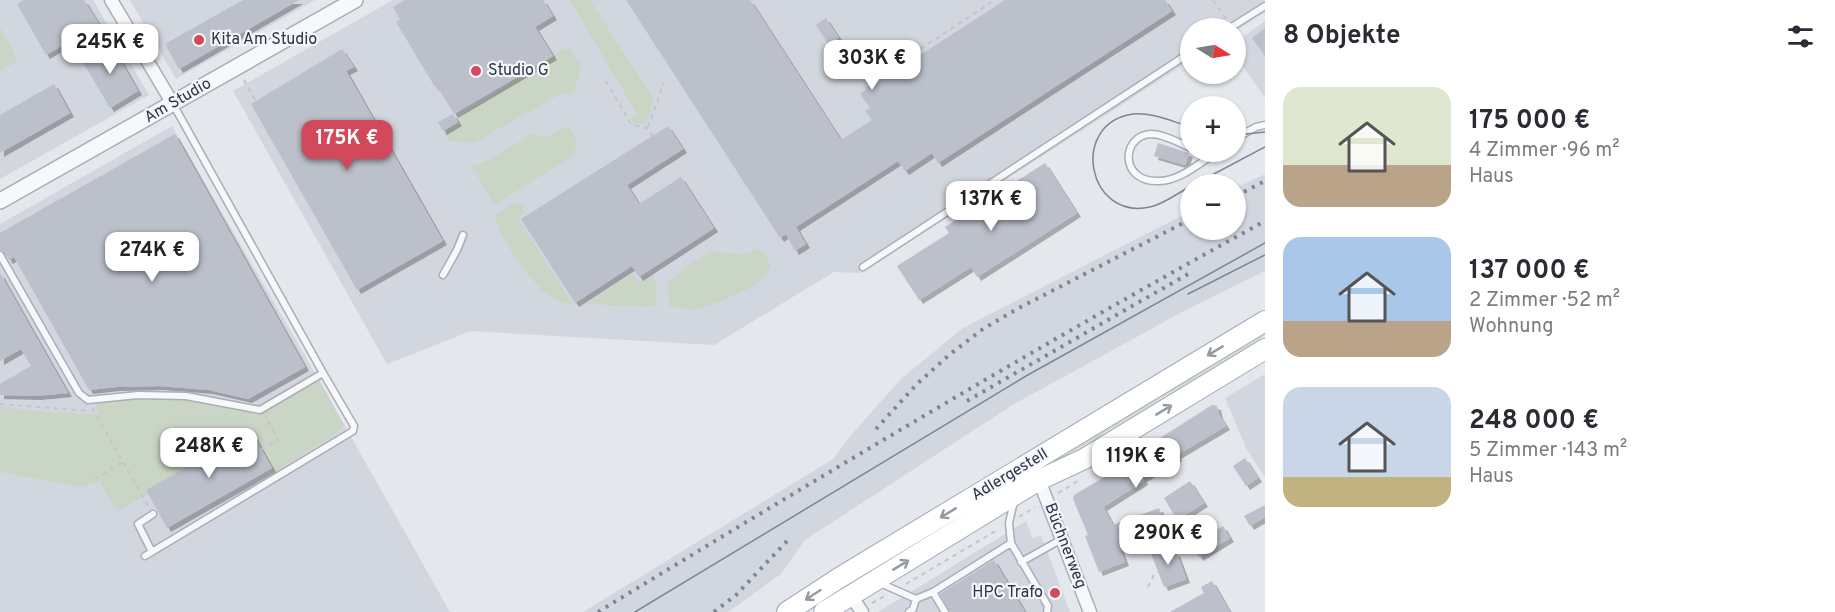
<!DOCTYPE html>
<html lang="de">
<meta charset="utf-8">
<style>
body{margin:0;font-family:Overpass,sans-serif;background:#f7f7f7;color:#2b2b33;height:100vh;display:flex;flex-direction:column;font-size:22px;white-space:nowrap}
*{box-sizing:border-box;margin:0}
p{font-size:20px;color:#7c7c81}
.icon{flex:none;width:33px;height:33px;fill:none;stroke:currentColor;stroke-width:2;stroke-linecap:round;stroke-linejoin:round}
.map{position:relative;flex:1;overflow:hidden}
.details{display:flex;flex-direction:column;background:#fff;width:570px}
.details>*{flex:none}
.needle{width:39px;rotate:101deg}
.tools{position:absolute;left:1180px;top:18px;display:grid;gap:12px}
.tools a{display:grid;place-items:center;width:66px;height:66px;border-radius:50%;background:#fff;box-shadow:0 2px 4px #0004;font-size:30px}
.price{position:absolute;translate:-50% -51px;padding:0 14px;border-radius:12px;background:#fff;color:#222;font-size:20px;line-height:39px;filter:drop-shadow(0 2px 3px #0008)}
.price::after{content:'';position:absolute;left:50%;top:36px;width:18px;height:14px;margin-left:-9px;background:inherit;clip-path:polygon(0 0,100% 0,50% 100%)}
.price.selected{background:#d1495b;color:#fff}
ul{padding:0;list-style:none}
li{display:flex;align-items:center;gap:18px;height:150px;padding:0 18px}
li span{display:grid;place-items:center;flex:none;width:168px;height:120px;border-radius:18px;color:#555}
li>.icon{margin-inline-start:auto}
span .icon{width:72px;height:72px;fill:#fffc;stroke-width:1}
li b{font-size:26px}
h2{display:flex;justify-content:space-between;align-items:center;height:72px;padding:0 18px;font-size:26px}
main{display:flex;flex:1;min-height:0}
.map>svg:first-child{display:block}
.built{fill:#d2d6de}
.green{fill:#c9d6c5}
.building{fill:#bbc0ca;filter:url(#shadow)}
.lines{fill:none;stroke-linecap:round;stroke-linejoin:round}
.service-casing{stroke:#a9aeb7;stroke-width:9}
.minor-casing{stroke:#a9aeb7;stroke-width:15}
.tertiary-casing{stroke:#a9aeb7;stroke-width:18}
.primary-casing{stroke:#a3abb8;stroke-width:22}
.path{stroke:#c2c5cb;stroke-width:2;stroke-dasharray:4.5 4.5;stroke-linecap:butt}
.service{stroke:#f7f8fa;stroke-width:6}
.minor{stroke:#f7f8fa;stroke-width:12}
.tertiary{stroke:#f7f8fa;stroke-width:15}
.primary{stroke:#fff;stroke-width:20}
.tram{stroke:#7d8696;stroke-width:1.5}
.rail{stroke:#7d8696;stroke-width:4;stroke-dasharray:3 6;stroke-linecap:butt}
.oneway{stroke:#959aa2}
.poi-dot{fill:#d1495b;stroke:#f4f6f9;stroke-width:2}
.labels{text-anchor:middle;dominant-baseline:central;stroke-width:4.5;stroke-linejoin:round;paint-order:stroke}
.poi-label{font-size:16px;fill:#2b3445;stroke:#f4f6f9;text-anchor:start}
.street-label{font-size:16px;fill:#2b3445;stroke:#f4f6f9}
</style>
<main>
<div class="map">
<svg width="1265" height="612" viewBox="0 0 1265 612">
<defs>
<filter id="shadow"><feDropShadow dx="4" dy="4" stdDeviation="0" flood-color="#0004"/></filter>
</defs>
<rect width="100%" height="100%" fill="#e4e7ec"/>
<!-- built -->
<path class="built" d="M0,0h93l56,95 -149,84z
M130,0h185l-139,79z
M393,0h872v12l-29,19v-3h-45v32l-330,213 -27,-1 -120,73 -243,-14 -84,33 -154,-273z
M1265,21v77l-29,-42v-14z
M172,126l148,256 130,230h-450v-388z
M1265,174v97l-81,40 -170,93 -209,136 -24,34 -53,38h-145l250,-153 18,-24 51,-57 61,-50 228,-117v19h45v-42z
M1265,374v103l-18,-27 -22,-52z
M1026,521l7,18 8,-4 29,77h-192z"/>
<!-- green -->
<path class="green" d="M570,0h20l64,100 -9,24 -11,-1 -3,-5 6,-4z
M0,27l18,34 -18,10z
M564,49h6l11,18 -7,24 -6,3 -6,-1 -88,50 -25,-2 -5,-8 18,-10 -4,-6z
M569,126l9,18 -4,6 1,4 -80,51 -24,-39 12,-3 49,-29 7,1 5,3z
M514,203l10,2 2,2 -4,3 3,3 -7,5 56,88c-9,-4 -19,-6 -27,-12 -17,-13 -49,-57 -52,-79z
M759,249l4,2 8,15 -7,12 -14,10 -26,12 -31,10 -24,-4 -1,-24 17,-14 25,-16 34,2z
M632,273l7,9 13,-7 5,10 -2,22 -69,-3z
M1265,329v6l-404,245 -3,-4z
M317,376l27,49 -11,11 -59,36 -24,-41 -103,59 1,4 -30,17 -19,-30 -18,6 -81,-15v-66l22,4 78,5 -5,-11 43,-9 48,1 74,14z"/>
<!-- building -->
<path class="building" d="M24,0h60l15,24 -53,31 -29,-51z
M243,0h56l-120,69 -14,-25z
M405,0h138l10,16 -18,11 18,29 -99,58 -17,-28 -2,1 -39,-65 4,-2 -7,-13z
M626,0h124l91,140 31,-20 -7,-9 5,-3 -10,-14 145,-94h160l7,11 -234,152 -6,-10 -27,18 -7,-10 -102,66 10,17 -11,7 -9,-17 -6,4z
M826,18l13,20 -10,7 -13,-20z
M1265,28v28l-13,-18z
M110,42l28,49 -28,17 -29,-49z
M342,49l12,18 -8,4 97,170 -86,49 -106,-186z
M54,84l16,29 -70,40v-38z
M453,114l5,8 -15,9 -5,-9z
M668,126l15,23 -56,36 12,19 42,-27 33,51 -75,49 -7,-11 -57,37 -54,-84z
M175,134l130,233 -57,32 -39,-9 -50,-4 -43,1 -27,3 -75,-133 -5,3 -5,-8 -4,-2v-17z
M1158,143l31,10 -4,12 -31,-9z
M1045,163l32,50 -100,64 -6,-10 -52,33 -22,-34 52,-33 -4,-6z
M0,273l27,48 41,72 -31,3 -37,-1v-11l31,-18 -10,-17 -21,12z
M1212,405l5,1 2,9 7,11 -49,29 1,2 -35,21 1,3 -41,26 10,18 46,-17 6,15 -48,18 8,21 -26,10 -14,-36 3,-1 -15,-36 1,-4 58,-34 -1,-2 27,-17 -1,-2z
M251,431l21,37 -105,60 -21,-38z
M1245,458l13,20 -12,8 -13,-20z
M1190,481l14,22 -27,17 -13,-22z
M1265,505v12l-15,9 -6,-10z
M1223,526l7,12 -31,19 -7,-12z
M1166,545l4,9 6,-2 10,27 -22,8 -14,-36z
M994,560l31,52h-75l-10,-18z
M1212,581l18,31h-60l34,-19 -3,-6z"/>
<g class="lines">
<!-- service casing -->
<g class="service-casing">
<path id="service" d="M1230,28l35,-22
M1236,138l20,-11 9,-2
M1191,148c-12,-5 -27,-14 -40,-14 -30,1 -32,49 8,47 21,0 42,-19 58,-29
M1201,152l10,4
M0,255l79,138 9,7 50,-5 48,1 74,14 63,-37 -150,-269
M863,267l328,-215
M443,275l14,-25 6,-15
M1014,501l-5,22 2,20 37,63 -1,6
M152,552l-14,-28 15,-10
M145,556l208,-125 1,-5 -31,-53
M1021,562l41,-23
M880,583l36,16 17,-7
M909,612l4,-3 3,-10
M945,612l-12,-20 78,-49"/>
</g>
<!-- minor casing -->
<g class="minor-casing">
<path id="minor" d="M111,0l62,104
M1039,480l51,132
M850,594l12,18"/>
</g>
<!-- tertiary casing -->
<g class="tertiary-casing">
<path id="tertiary" d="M0,201l355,-201"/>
</g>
<!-- primary casing -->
<g class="primary-casing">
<path id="primary" d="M787,612l52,-34 426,-257
M824,612l215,-132 45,-21 181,-110"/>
</g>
<!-- path -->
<path class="path" d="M1213,0l14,20
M244,80l12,21
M606,81l25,43 16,4 6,8
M865,89l4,-2 -2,-3 128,-84
M648,127l16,-45
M0,404l90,7
M92,408l57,99
M261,450l17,-10 -12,-23
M95,479l28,-17
M1058,493l20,-12
M1019,517l16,-10
M906,584l93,-55
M1148,587l6,-12 4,-3
M872,603l13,-7"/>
<!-- service -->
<use href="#service" class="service"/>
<!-- minor -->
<use href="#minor" class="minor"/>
<!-- tertiary -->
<use href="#tertiary" class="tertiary"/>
<!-- primary -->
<use href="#primary" class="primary"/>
<!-- tram -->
<path class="tram" d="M1191,127c-18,-5 -39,-15 -58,-13 -64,9 -46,107 17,93 14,-3 28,-14 41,-21
M1236,135l29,-3
M1195,184l70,-37
M1188,294l77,-39
M635,612l391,-236 239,-133"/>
<!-- rail -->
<path class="rail" d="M1236,196l29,-15
M967,401l221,-127
M876,429l40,-44 33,-30 34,-26 34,-20 174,-90
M598,612c220,-134 441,-267 667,-391
M714,612l22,-17 52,-55"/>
</g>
<!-- one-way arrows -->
<defs><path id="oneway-shaft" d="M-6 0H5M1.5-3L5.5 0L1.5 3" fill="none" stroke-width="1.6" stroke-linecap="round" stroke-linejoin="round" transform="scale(1.5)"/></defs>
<g class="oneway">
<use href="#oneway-shaft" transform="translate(1215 351) rotate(149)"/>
<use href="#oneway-shaft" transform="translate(1164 410) rotate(-31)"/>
<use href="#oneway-shaft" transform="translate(948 513) rotate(149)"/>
<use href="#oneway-shaft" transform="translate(901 565) rotate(-31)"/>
<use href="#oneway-shaft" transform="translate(813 595) rotate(147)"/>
</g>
<!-- markers -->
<g class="poi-dot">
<circle cx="199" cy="40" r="6"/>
<circle cx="476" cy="71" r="6"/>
<circle cx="1055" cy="593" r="6"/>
</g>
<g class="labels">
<!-- poi labels -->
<g class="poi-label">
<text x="211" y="40">Kita Am Studio</text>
<text x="488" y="71">Studio G</text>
<text x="1043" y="593" text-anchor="end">HPC Trafo</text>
</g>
<!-- street labels -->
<g class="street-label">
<text transform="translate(178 101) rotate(-30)">Am Studio</text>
<text transform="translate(1010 475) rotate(-31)">Adlergestell</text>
<text transform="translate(1065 546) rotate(69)">Büchnerweg</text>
</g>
</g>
</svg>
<div class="tools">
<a><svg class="needle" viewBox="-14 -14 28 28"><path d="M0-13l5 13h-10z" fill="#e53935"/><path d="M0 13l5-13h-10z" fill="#7c7c81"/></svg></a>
<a>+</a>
<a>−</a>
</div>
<b class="price" style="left:110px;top:75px">245K €</b>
<b class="price" style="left:872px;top:91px">303K €</b>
<b class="price selected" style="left:347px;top:171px">175K €</b>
<b class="price" style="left:991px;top:232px">137K €</b>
<b class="price" style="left:152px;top:283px">274K €</b>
<b class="price" style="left:209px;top:479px">248K €</b>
<b class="price" style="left:1136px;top:489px">119K €</b>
<b class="price" style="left:1168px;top:566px">290K €</b>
</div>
<section class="details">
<h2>8 Objekte<svg class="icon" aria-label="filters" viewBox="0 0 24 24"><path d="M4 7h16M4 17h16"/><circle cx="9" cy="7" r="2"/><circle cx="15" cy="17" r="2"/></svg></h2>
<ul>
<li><span style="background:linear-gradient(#dfe7d0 65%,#b9a48a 0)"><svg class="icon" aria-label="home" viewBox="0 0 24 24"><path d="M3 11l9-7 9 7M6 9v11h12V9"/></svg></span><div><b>175 000 €</b><p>4 Zimmer · 96 m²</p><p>Haus</p></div></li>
<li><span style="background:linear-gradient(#a9c7e8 70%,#b9a48a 0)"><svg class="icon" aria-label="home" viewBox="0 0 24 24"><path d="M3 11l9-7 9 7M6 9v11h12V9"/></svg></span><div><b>137 000 €</b><p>2 Zimmer · 52 m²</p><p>Wohnung</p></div></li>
<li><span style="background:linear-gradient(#c9d6e8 75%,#c2b280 0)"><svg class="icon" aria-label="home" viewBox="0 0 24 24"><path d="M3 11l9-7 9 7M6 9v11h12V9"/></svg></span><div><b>248 000 €</b><p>5 Zimmer · 143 m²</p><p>Haus</p></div></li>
</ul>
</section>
</main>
